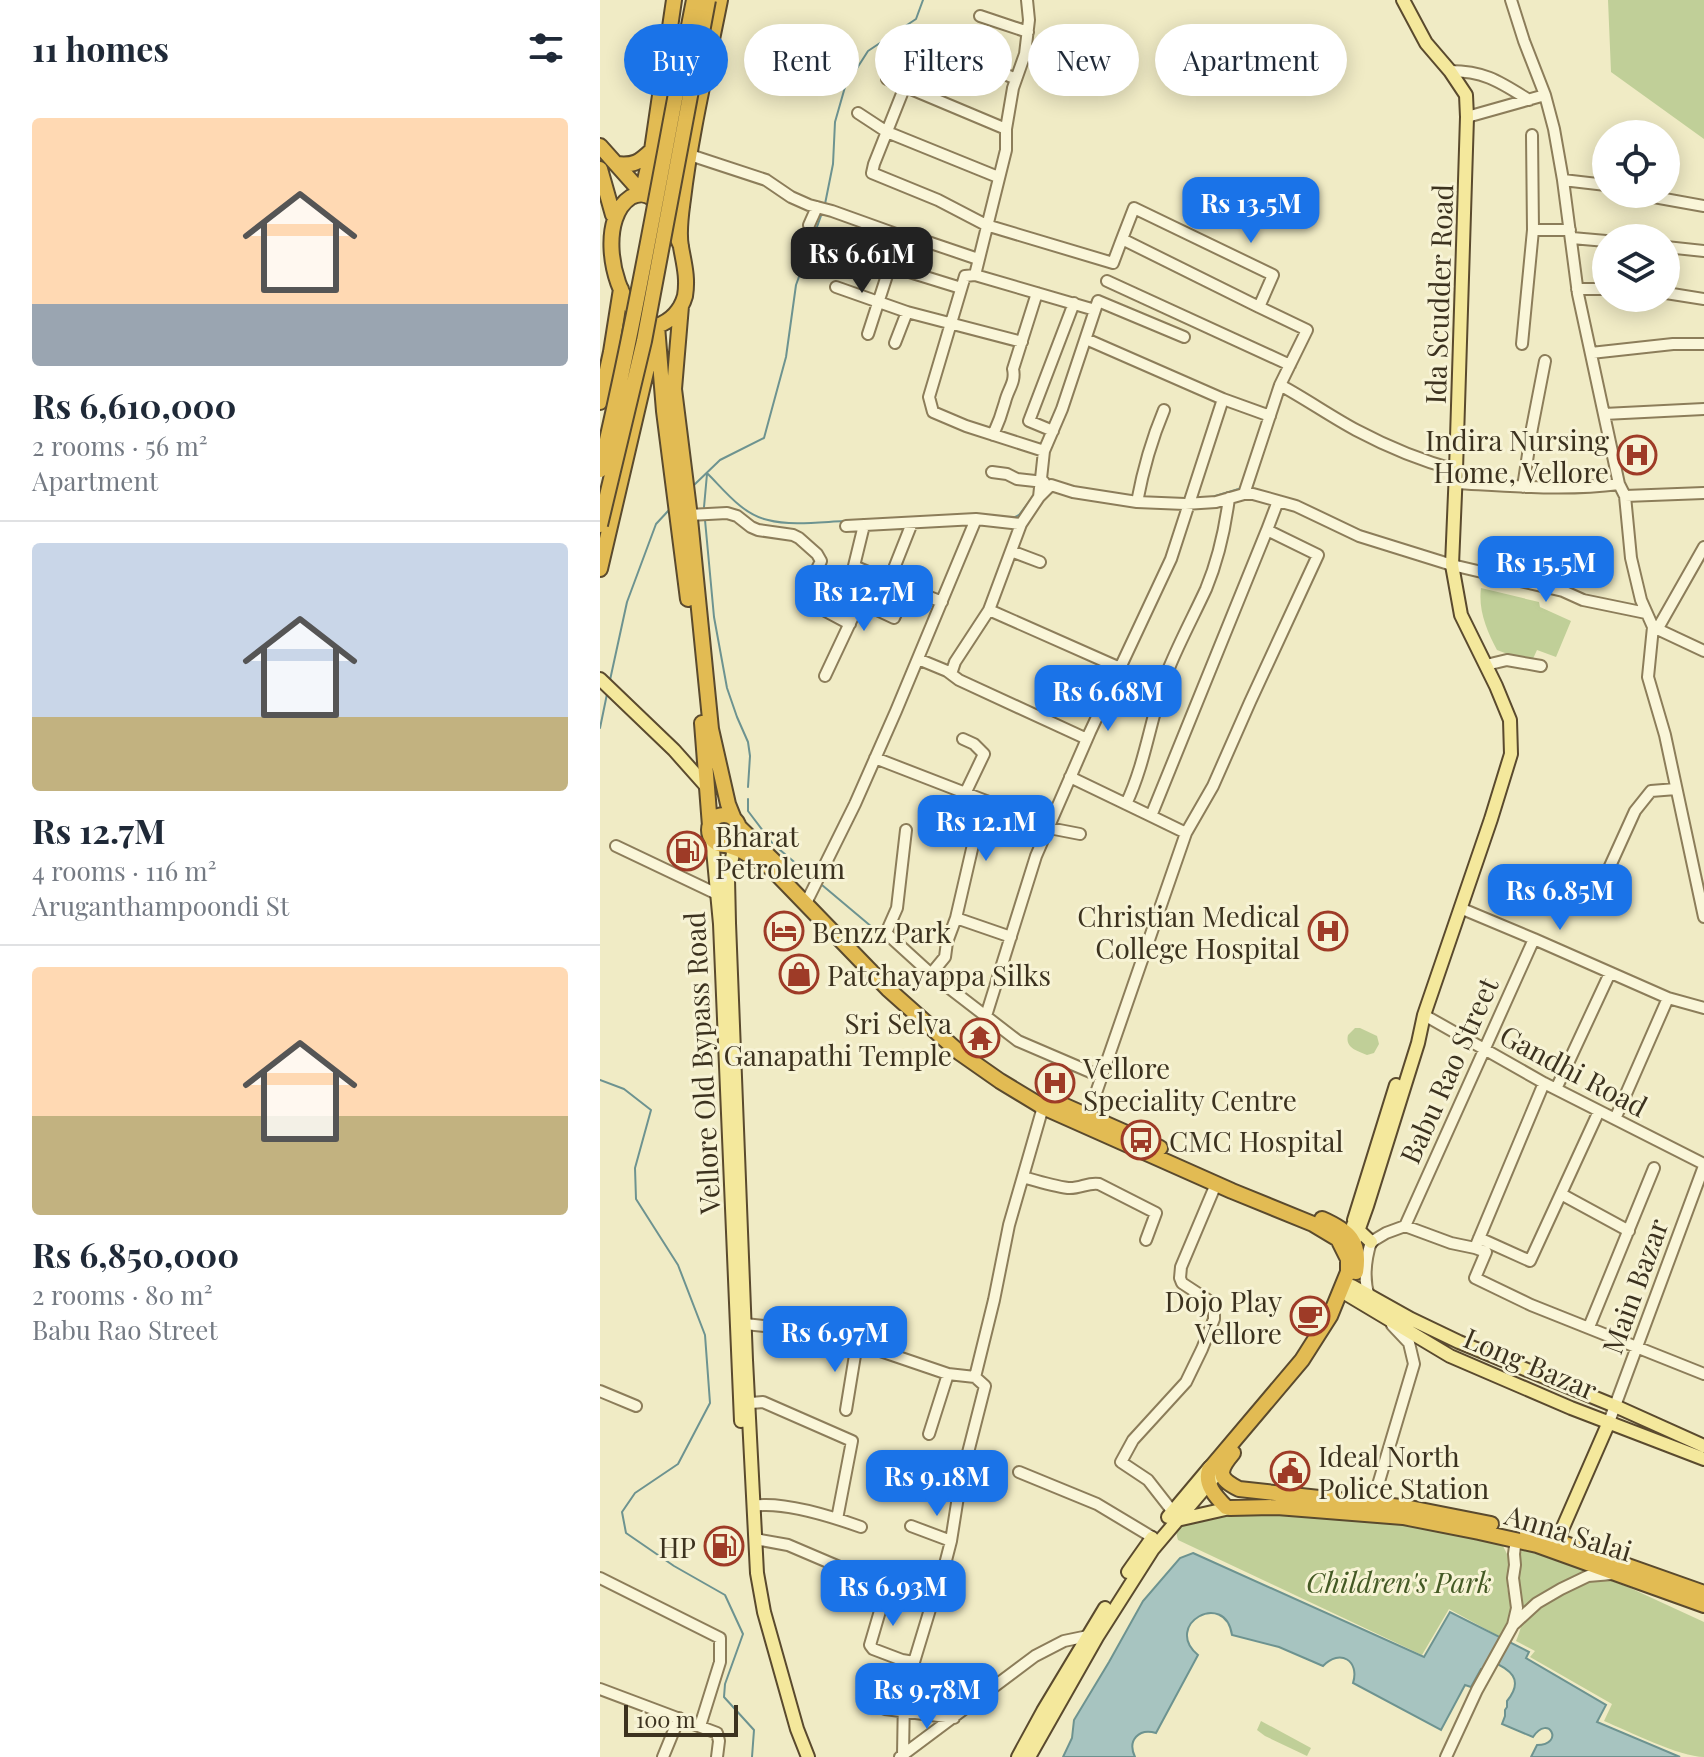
<!DOCTYPE html>
<meta charset="utf-8">
<style>
body{margin:0;font-family:"Playfair Display",serif;background:#f2f2f3;color:#1f2937;height:100vh;display:flex;flex-direction:column;font-size:30px;white-space:nowrap}
*{box-sizing:border-box;margin:0}
p{font-size:26px;color:#747a83}
.icon{flex:none;width:44px;height:44px;fill:none;stroke:currentColor;stroke-width:2;stroke-linecap:round;stroke-linejoin:round}
.map{position:relative;flex:1;overflow:hidden}
.details{display:flex;flex-direction:column;background:#fff;width:600px}
.details>*{flex:none}
.banner{position:absolute;left:24px;top:24px;width:760px;height:72px;display:flex;gap:16px}
.fabs{position:absolute;left:992px;top:120px;display:grid;gap:16px}
.fabs a{display:grid;place-items:center;width:88px;height:88px;border-radius:50%;background:#fff;box-shadow:0 4px 20px #0003;font-size:40px}
.scale{position:absolute;left:24px;bottom:20px;width:114px;box-sizing:border-box;padding-left:8px;border:4px solid #3c321f;border-top:0;font-size:22px;line-height:28px;white-space:nowrap;color:#3c321f;-webkit-text-stroke:6px #f7f3d5;paint-order:stroke}
.price{position:absolute;translate:-50% -68px;padding:0 18px;border-radius:16px;background:#1a73e8;color:#fff;font-size:26px;line-height:52px;filter:drop-shadow(0 2px 4px #0008)}
.price::after{content:'';position:absolute;left:50%;top:48px;width:24px;height:18px;margin-left:-12px;background:inherit;clip-path:polygon(0 0,100% 0,50% 100%)}
.price.selected{background:#222;color:#fff}
ul{padding:0;list-style:none}
li{display:grid;align-content:center;gap:16px;height:424px;padding:0 32px}
li+li{border-top:2px solid #e0e1e3}
li span{display:grid;place-items:center;height:248px;border-radius:8px;color:#555}
li>.icon{margin-inline-start:auto}
span .icon{width:144px;height:144px;fill:#fffc;stroke-width:1}
li b{font-size:34px}
h2{display:flex;justify-content:space-between;align-items:center;height:96px;padding:0 32px;font-size:34px}
.pill{padding:0 28px;border-radius:36px;background:#fff;box-shadow:0 4px 20px #0003;font-size:28px;line-height:72px}
.pill.selected{background:#1a73e8;color:#fff}
main{display:flex;flex:1;min-height:0}
.map>svg:first-child{display:block}
.green{fill:#c0cf98}
.water{fill:#a7c4c0;stroke:#6d9390;stroke-width:2}
.lines{fill:none;stroke-linecap:round;stroke-linejoin:round}
.stream{stroke:#6d9390;stroke-width:2}
.minor-casing{stroke:#8c7d5a;stroke-width:14}
.major-casing{stroke:#5a4a2e;stroke-width:16}
.highway-casing{stroke:#5a4a2e;stroke-width:18}
.minor{stroke:#faf6d9;stroke-width:10}
.major{stroke:#f4e89c;stroke-width:12}
.highway{stroke:#e2bb53;stroke-width:14}
.highway-bridge-casing{stroke:#5a4a2e;stroke-width:18;stroke-linecap:butt}
.highway-bridge{stroke:#e2bb53;stroke-width:14}
.labels{text-anchor:middle;dominant-baseline:central;stroke-width:6;stroke-linejoin:round;paint-order:stroke}
.street-label{font-size:28px;fill:#3c321f;stroke:#f7f3d5}
.poi-label{font-size:28px;fill:#3c321f;stroke:#f7f3d5;text-anchor:start}
.park-label{font-size:28px;font-style:italic;fill:#435924;stroke:#f7f3d5}
</style>
<main>
<section class="details">
<h2>11 homes<svg class="icon" aria-label="filters" viewBox="0 0 24 24"><path d="M4 7h16M4 17h16"/><circle cx="9" cy="7" r="2"/><circle cx="15" cy="17" r="2"/></svg></h2>
<ul>
<li><span style="background:linear-gradient(#ffd9b3 75%,#9aa5b1 0)"><svg class="icon" aria-label="home" viewBox="0 0 24 24"><path d="M3 11l9-7 9 7M6 9v11h12V9"/></svg></span><div><b>Rs 6,610,000</b><p>2 rooms · 56 m²</p><p>Apartment</p></div></li>
<li><span style="background:linear-gradient(#c9d6e8 70%,#c2b280 0)"><svg class="icon" aria-label="home" viewBox="0 0 24 24"><path d="M3 11l9-7 9 7M6 9v11h12V9"/></svg></span><div><b>Rs 12.7M</b><p>4 rooms · 116 m²</p><p>Aruganthampoondi St</p></div></li>
<li><span style="background:linear-gradient(#ffd9b3 60%,#c2b280 0)"><svg class="icon" aria-label="home" viewBox="0 0 24 24"><path d="M3 11l9-7 9 7M6 9v11h12V9"/></svg></span><div><b>Rs 6,850,000</b><p>2 rooms · 80 m²</p><p>Babu Rao Street</p></div></li>
</ul>
</section>
<div class="map">
<svg width="1104" height="1757" viewBox="0 0 1104 1757">
<rect width="100%" height="100%" fill="#f0ebc5"/>
<!-- green -->
<path class="green" d="M1008,0h96v139l-93,-67z
M881,588l58,14 1,5 31,14 -15,36 -19,-7 -6,13 -34,-13c-10,-19 -19,-40 -16,-62z
M755,1028h5l17,8 2,8 -5,9 -7,2c-11,-5 -22,-7 -19,-20z
M655,1513l61,2 85,9 88,16 14,6 7,14 -3,28 6,19 -2,17 -7,15 -55,-30 -27,46 -244,-115c-3,-9 -1,-12 6,-19z
M928,1550l100,37 76,35v135c-24,0 -76,-26 -100,-36l8,-17 -82,-47 5,-6 -19,-10c12,-28 3,-32 1,-59 0,-9 1,-18 1,-27l4,-4z
M661,1721l50,27 -4,8 -42,-20 -8,-6z"/>
<!-- water -->
<path class="water" d="M593,1553l231,104 26,-45 79,40 -3,6 80,47 -9,17 83,35h-149l6,-12c28,0 12,-32 -4,-8l-31,-13 3,-8v-6l2,-3v-6c18,-22 3,-32 -18,-41l-6,9h-2l-10,18 -6,-2 -24,45 -88,-47c7,-22 -13,-35 -30,-17l-44,-19 -47,-12c-7,-46 -70,-10 -34,20l-42,78c-17,-5 -29,7 -21,24h-72l9,-19 2,-18 35,-58 34,-61 37,-43z"/>
<g class="lines">
<!-- stream -->
<path class="stream" d="M225,204l8,-40 2,-42 10,-35 23,-36 48,-32 7,-19
M108,474c16,16 35,41 60,46 22,6 53,2 76,1
M93,486l27,-26 44,-22 22,-81 10,-72 26,-72
M594,498l18,-1 30,-9
M104,507l3,-33
M348,516l17,-1
M411,519l8,-4 15,-20
M105,520l9,97 13,71 10,29 11,25 2,14 -2,31
M10,680l17,-78 29,-78 13,-14
M0,728l7,-34
M148,799v12l25,33 39,33
M222,885l63,53
M0,1080l24,9 27,21 -16,58 1,31 42,66 27,70 5,68 -32,61 -43,29 -13,19 4,21 48,33 51,29 18,39 -18,50 -1,13 30,33 -2,27"/>
<!-- minor casing -->
<g class="minor-casing">
<path id="minor" d="M427,0l2,20 -4,34 -12,34 -7,41v21l-31,125 -10,1 -36,121 4,15 33,14 78,25
M911,0l13,41 21,54
M380,16l48,16
M341,46l75,33
M850,71c35,0 50,11 79,29
M287,79l119,50
M305,86l-31,78 -2,9 66,27 48,25 127,38 9,-24
M258,113l29,19 111,45
M867,117l78,-22 9,34 9,51 15,114 41,190 6,12 6,62 10,42 12,27 -5,50 17,58 39,182
M90,155l76,25 25,17 18,8 23,6 78,28 6,-1 62,21
M963,180l43,5
M1037,194l67,12
M209,225l8,-18
M933,230h37
M972,238l34,3
M225,240l11,7 54,19 71,22
M1066,247l38,4
M375,275l120,35 -33,99 -18,42 -5,46
M507,281l183,84
M236,287l71,25 115,30
M977,289h29
M1066,293l38,6
M659,307l-137,-68 12,-31 139,67 -14,32 48,23 -27,55c26,14 50,31 76,45 32,17 66,31 100,40
M495,310l3,-9 86,36
M268,334l22,-68
M486,339l137,60 47,17
M295,343l12,-31
M922,344l11,-114 -1,-95
M991,353l82,-9h31
M1004,414l100,-5
M453,431l-24,-10 45,-118
M393,435c5,-11 9,-22 12,-33 3,-13 11,-20 8,-33l24,-76
M392,472l15,2 10,5 27,3
M856,483c54,3 109,8 163,1
M923,487l9,-59 13,-67
M644,494l36,-109
M1025,496l79,-3
M537,502c6,-32 14,-61 27,-92
M89,515l38,-2 10,3 14,11 7,3 35,5 6,3 18,16 4,7 -17,34 1,5 45,24
M312,523l-23,58 53,21
M421,524l-32,86 131,58
M264,525l-10,41 35,15
M246,526l130,-7 45,5 18,-27 12,-12 22,7 64,10 48,2 31,-2 28,-8h9l43,12 63,30 93,29 111,26 20,9 63,13
M411,551l29,11
M260,602l34,16 14,-30
M1055,628l49,23
M1058,628l46,-81
M318,659l29,12 12,9 128,59
M886,665l21,-5 34,6
M351,674l4,-12 34,-52
M225,676l48,-102
M275,758l111,43 63,27 31,6
M470,777l81,39
M526,804c21,-44 25,-92 43,-136 11,-27 25,-53 37,-79 12,-29 19,-60 23,-91
M351,823l33,-69 -10,-10 -11,-5
M306,830l-9,78 -11,25 45,41 87,67 84,36
M586,833l-35,-17 116,-286
M16,846l101,48
M1001,886l34,-75 16,-20 25,-2
M206,903l49,-99 41,-93 80,-192
M860,908l74,31 -129,287 46,17 24,5
M356,918l19,-82 11,-35
M934,939l134,59 36,10
M331,974l14,-17 2,-15 9,-24 55,19
M824,1015l120,68 160,81
M365,1056l20,-37 51,-163 54,-124 81,-173 52,-160
M944,1083l-69,165 11,4 -11,26 56,27 173,69
M956,1089l54,-116
M488,1116l98,-283 27,-47 37,-84 68,-147 -51,-25 11,-29
M1015,1119l53,-121
M423,1177c14,4 30,9 45,11 12,1 20,-6 31,-4l57,29 -10,27
M961,1194l68,37
M879,1238l51,23 69,-150
M769,1297c-6,-19 -4,-36 2,-55l15,-9 19,-7
M145,1324l49,5 63,14 91,31 27,3 10,9 -25,98 -9,57 -15,58 -5,7 -27,89 -1,60
M989,1327l65,-159
M375,1377l19,-77 15,-75 34,-118
M0,1391l36,15
M151,1403l12,-1 89,39 -15,78
M246,1410l11,-67
M1009,1422l95,-256
M329,1434l19,-60
M419,1472l78,32 55,33
M772,1505l42,-141 -5,-21 -17,-18
M153,1506c29,-5 80,11 108,21
M573,1512l-25,-32 -27,-18 12,-22 53,-58 16,-33 12,-30v-13l-3,-4 -29,-19 -2,-5 1,-11 35,-83
M311,1526l40,15
M155,1539l33,6 143,61
M0,1578l120,60v24l-20,64
M287,1587l-17,58 3,4 29,11 12,2
M913,1625l4,-17 -4,-30 2,-13 -1,-11 2,-15
M0,1689l117,44 2,8 -2,16
M268,1703l17,6 69,9
M63,1757l16,-39
M300,1757l135,-101 29,-15 24,-5
M846,1757l31,-67 36,-65 24,-22 24,-14 27,-13 24,-2"/>
</g>
<!-- major casing -->
<g class="major-casing">
<path id="major" d="M0,679l74,71 32,36
M136,838l-8,41 1,44 17,437 11,213 7,39 33,117 11,28
M112,839l8,85 21,497
M754,1220l42,-135
M753,1225l18,17
M752,1248l15,-42 51,-163 6,-28 67,-196 20,-65 -1,-34 -14,-34 -35,-71 -9,-50 4,-95 11,-353 -1,-22 -16,-24 -24,-28 -23,-43
M752,1286l59,33 48,23 156,64 89,40
M748,1295l102,61 121,52 133,51
M568,1517l42,-50
M577,1520l53,-12
M957,1541l52,-119
M528,1572l24,-34
M418,1757l25,-46 62,-103
M429,1757l68,-120 56,-88 61,-72"/>
</g>
<!-- highway casing -->
<g class="highway-casing">
<path id="highway" d="M0,146l42,47
M16,164c19,2 23,-2 36,-14
M0,169l13,46
M42,193l10,-43 22,-150
M81,246c-7,-15 -13,-37 -28,-47 -7,-6 -14,-6 -22,-2 -31,20 -21,86 1,111 7,8 16,13 25,18 14,-5 24,-16 28,-30 3,-18 -1,-32 -4,-49 -3,-15 0,-33 2,-48 8,-67 24,-133 37,-199
M81,306l-7,83 15,120 22,220 17,75 6,15
M57,326l7,85 24,188
M0,402l11,-50 10,-63
M0,569l54,-231
M102,723l8,103
M109 830a15 15 0 1 1 30 0a15 15 0 1 1-30 0Z
M138,826l41,40
M126,845l14,5 31,18 117,121 72,64 40,28 43,26 189,84 81,33 25,15 10,20v13l-18,44 -28,44 -93,110c-5,14 7,27 17,37l4,1 47,-1 126,10 76,15 58,13 167,60
M447,1098l113,50
M722,1219c27,12 39,22 34,53
M633,1453c-15,18 -16,25 6,36l171,19 81,16
M927,1532l30,9 147,52"/>
</g>
<!-- minor -->
<use href="#minor" class="minor"/>
<!-- major -->
<use href="#major" class="major"/>
<!-- highway -->
<use href="#highway" class="highway"/>
<!-- highway-bridge casing -->
<g class="highway-bridge-casing">
<path id="highway-bridge" d="M0,470c37,-155 63,-313 94,-470
M0,525l44,-184 64,-341"/>
</g>
<!-- highway-bridge -->
<use href="#highway-bridge" class="highway-bridge"/>
</g>
<!-- icons -->
<defs>
<g id="hospital-ring" transform="scale(2)"><circle r="9.5" fill="#f7f3d5" stroke="#9e3b27" stroke-width="1.5"/><path d="M-5-5h3v3.5h4V-5h3V5h-3V1.5h-4V5h-3Z" fill="#9e3b27"/></g>
<g id="fuel-ring" transform="scale(2)"><circle r="9.5" fill="#f7f3d5" stroke="#9e3b27" stroke-width="1.5"/><path d="M-5.5-6h7V0h2V4h1.3V-2.5L3-4.5l.8-.8L6-3V5H2.5V1h-1V6h-7ZM-4.2-4.7v3.2H.2V-4.7Z" fill="#9e3b27"/></g>
<g id="hotel-ring" transform="scale(2)"><circle r="9.5" fill="#f7f3d5" stroke="#9e3b27" stroke-width="1.5"/><path d="M-6-4.5h1.5V1H6V5H4.5V3h-9V5H-6ZM-4 0a1.8 1.8 0 1 1 3.6 0ZM.5 0V-2.5h3Q6-2.5 6 0Z" fill="#9e3b27"/></g>
<g id="shop-ring" transform="scale(2)"><circle r="9.5" fill="#f7f3d5" stroke="#9e3b27" stroke-width="1.5"/><path d="M-5-2.5h2.3a2.7 3.5 0 0 1 5.4 0H5L5.5 6h-11ZM-1.5-2.5h3a1.5 2.3 0 0 0-3 0Z" fill="#9e3b27"/></g>
<g id="temple-ring" transform="scale(2)"><circle r="9.5" fill="#f7f3d5" stroke="#9e3b27" stroke-width="1.5"/><path d="M0-6L5-2H3V0L6.5 2.5H4V6H1.5V3h-3V6H-4V2.5H-6.5L-3 0V-2H-5Z" fill="#9e3b27"/></g>
<g id="bus-ring" transform="scale(2)"><circle r="9.5" fill="#f7f3d5" stroke="#9e3b27" stroke-width="1.5"/><path d="M-5-6H5V4H4V6H2V4H-2V6H-4V4H-5ZM-3.5-4V0h7V-4ZM-3.5 1.2v1.5H-2V1.2ZM2 1.2v1.5H3.5V1.2Z" fill="#9e3b27"/></g>
<g id="cafe-ring" transform="scale(2)"><circle r="9.5" fill="#f7f3d5" stroke="#9e3b27" stroke-width="1.5"/><path d="M-5.5-4.5H6V0H3Q3 3.5 0 3.5H-2.5Q-5.5 3.5-5.5 0ZM3-3.2v2h1.7v-2ZM-6 4.5H4V6H-6Z" fill="#9e3b27"/></g>
<g id="civic-ring" transform="scale(2)"><circle r="9.5" fill="#f7f3d5" stroke="#9e3b27" stroke-width="1.5"/><path d="M-.6-6.5H3V-4.5H.6V-3L4-1V1h2V6H-6V1h2V-1L-.6-3ZM-1.2 2.5V6h2.4V2.5Z" fill="#9e3b27"/></g>
</defs>
<g fill-rule="evenodd">
<use href="#hospital-ring" x="1037" y="455"/>
<use href="#fuel-ring" x="87" y="851"/>
<use href="#hotel-ring" x="184" y="931"/>
<use href="#hospital-ring" x="728" y="931"/>
<use href="#shop-ring" x="199" y="974"/>
<use href="#temple-ring" x="380" y="1038"/>
<use href="#hospital-ring" x="455" y="1083"/>
<use href="#bus-ring" x="541" y="1140"/>
<use href="#cafe-ring" x="710" y="1316"/>
<use href="#civic-ring" x="690" y="1471"/>
<use href="#fuel-ring" x="124" y="1546"/>
</g>
<g class="labels">
<!-- street labels -->
<g class="street-label">
<text transform="translate(838 294) rotate(-88)">Ida Scudder Road</text>
<text transform="translate(101 1063) rotate(-93)">Vellore Old Bypass Road</text>
<text transform="translate(848 1070) rotate(-66)">Babu Rao Street</text>
<text transform="translate(974 1070) rotate(28)">Gandhi Road</text>
<text transform="translate(1034 1286) rotate(-70)">Main Bazar</text>
<text transform="translate(931 1363) rotate(23)">Long Bazar</text>
<text transform="translate(969 1532) rotate(17)">Anna Salai</text>
</g>
<!-- poi labels -->
<g class="poi-label">
<text x="1009" y="439" text-anchor="end">Indira Nursing<tspan x="1009" dy="32">Home, Vellore</tspan></text>
<text x="115" y="835">Bharat<tspan x="115" dy="32">Petroleum</tspan></text>
<text x="700" y="915" text-anchor="end">Christian Medical<tspan x="700" dy="32">College Hospital</tspan></text>
<text x="212" y="931">Benzz Park</text>
<text x="227" y="974">Patchayappa Silks</text>
<text x="352" y="1022" text-anchor="end">Sri Selva<tspan x="352" dy="32">Ganapathi Temple</tspan></text>
<text x="483" y="1067">Vellore<tspan x="483" dy="32">Speciality Centre</tspan></text>
<text x="569" y="1140">CMC Hospital</text>
<text x="682" y="1300" text-anchor="end">Dojo Play<tspan x="682" dy="32">Vellore</tspan></text>
<text x="718" y="1455">Ideal North<tspan x="718" dy="32">Police Station</tspan></text>
<text x="96" y="1546" text-anchor="end">HP</text>
</g>
<!-- park labels -->
<g class="park-label">
<text x="799" y="1581">Children's Park</text>
</g>
</g>
</svg>
<div class="fabs">
<a><svg class="icon" aria-label="locate" viewBox="0 0 24 24"><circle cx="12" cy="12" r="6"/><path d="M12 2v4M12 18v4M2 12h4M18 12h4"/></svg></a>
<a><svg class="icon" aria-label="layers" viewBox="0 0 24 24"><path d="M12 4l9 5-9 5-9-5zM3 14l9 5 9-5"/></svg></a>
</div>
<div class="scale">100 m</div>
<b class="price" style="left:651px;top:245px">Rs 13.5M</b>
<b class="price selected" style="left:262px;top:295px">Rs 6.61M</b>
<b class="price" style="left:946px;top:604px">Rs 15.5M</b>
<b class="price" style="left:264px;top:633px">Rs 12.7M</b>
<b class="price" style="left:508px;top:733px">Rs 6.68M</b>
<b class="price" style="left:386px;top:863px">Rs 12.1M</b>
<b class="price" style="left:960px;top:932px">Rs 6.85M</b>
<b class="price" style="left:235px;top:1374px">Rs 6.97M</b>
<b class="price" style="left:337px;top:1518px">Rs 9.18M</b>
<b class="price" style="left:293px;top:1628px">Rs 6.93M</b>
<b class="price" style="left:327px;top:1731px">Rs 9.78M</b>
<div class="banner">
<a class="pill selected">Buy</a>
<a class="pill">Rent</a>
<a class="pill">Filters</a>
<a class="pill">New</a>
<a class="pill">Apartment</a>
</div>
</div>
</main>
